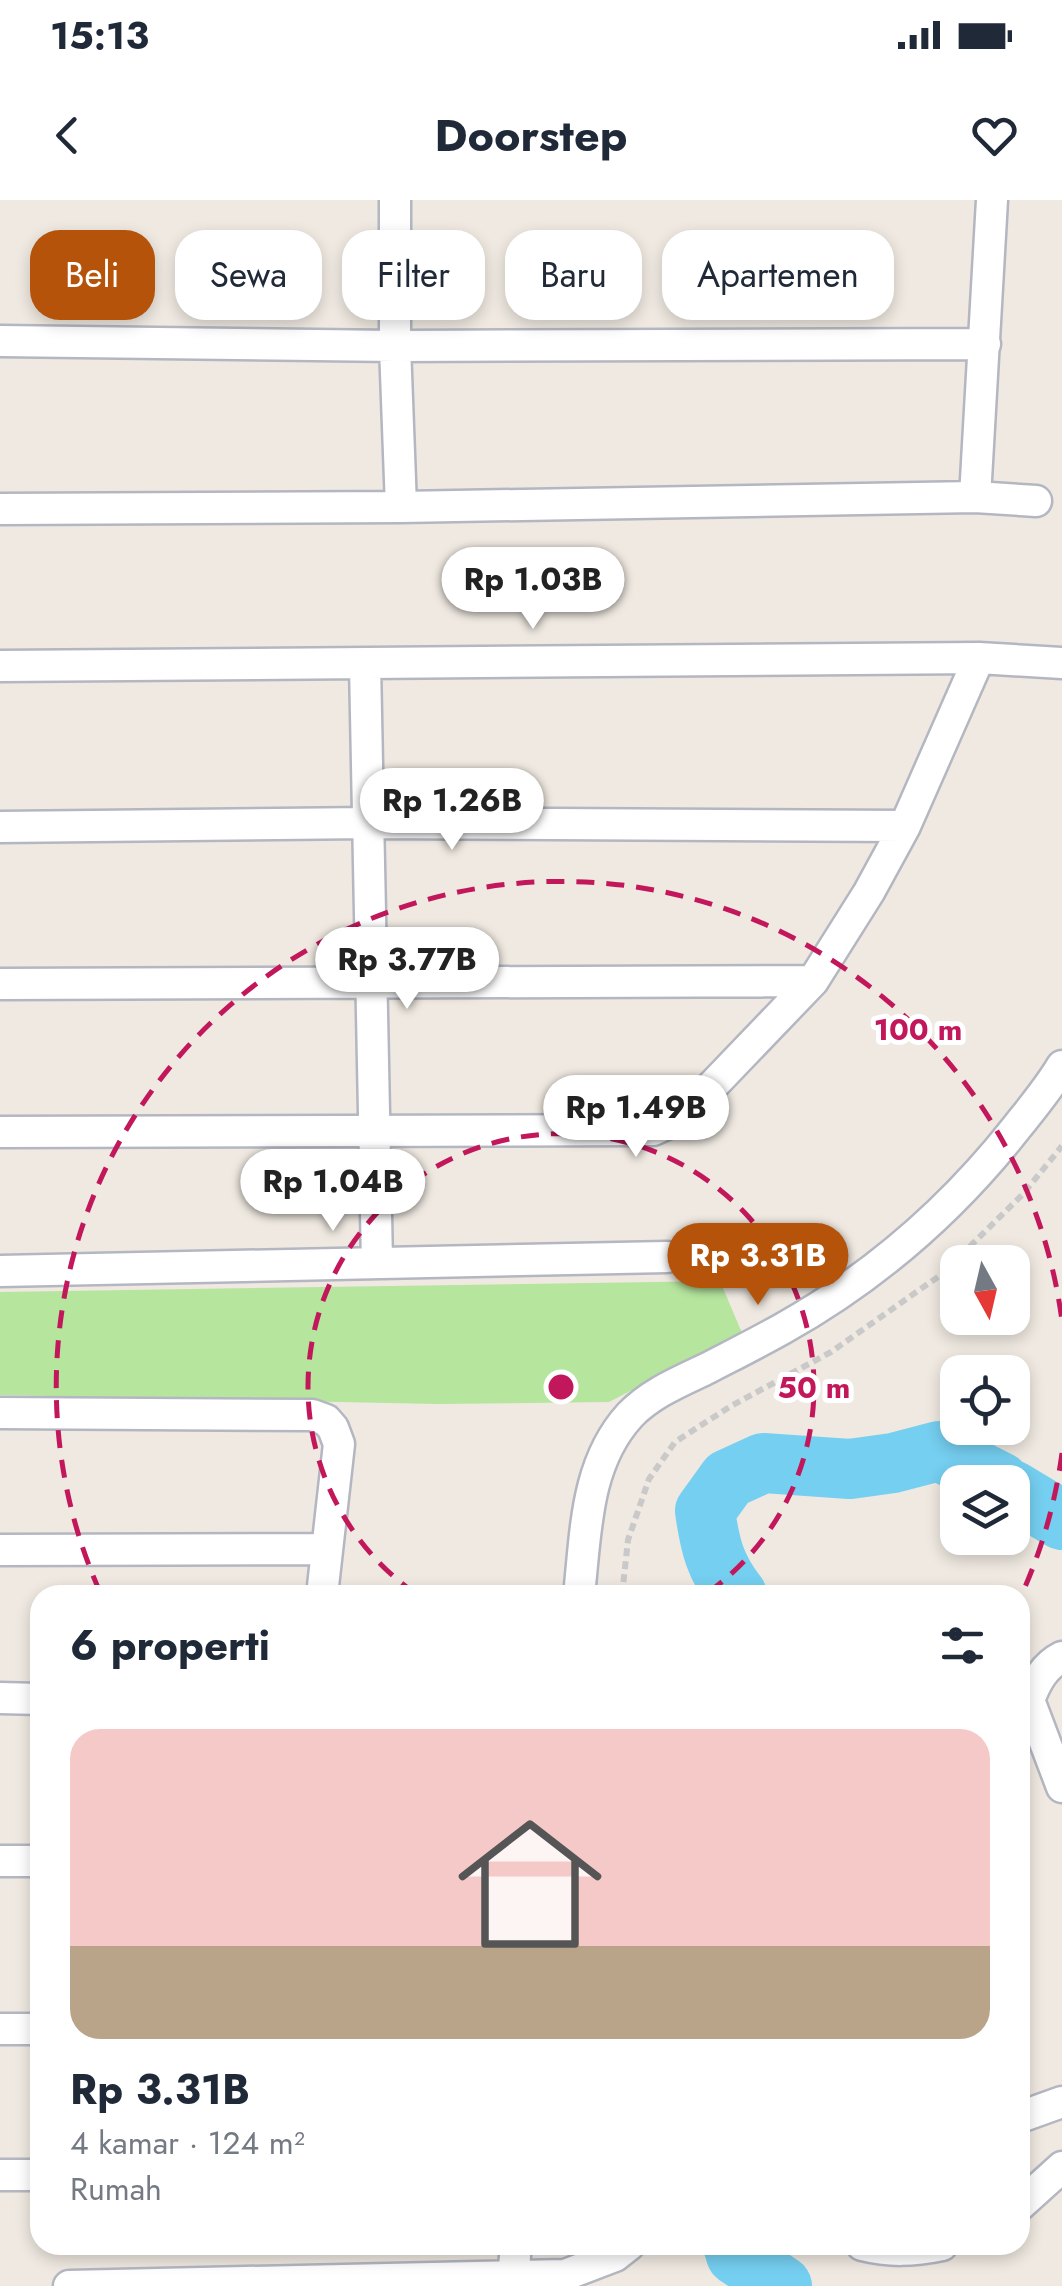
<!DOCTYPE html>
<html lang="id">
<meta charset="utf-8">
<style>
body{margin:0;font-family:Jost,sans-serif;background:#f6f6f7;color:#1f2937;height:100vh;display:flex;flex-direction:column;font-size:38px;white-space:nowrap}
*{box-sizing:border-box;margin:0}
p{font-size:32px;color:#747a83}
.icon{flex:none;width:55px;height:55px;fill:none;stroke:currentColor;stroke-width:2;stroke-linecap:round;stroke-linejoin:round}
.map{position:relative;flex:1;overflow:hidden}
.drawer{position:absolute;left:30px;top:1385px;width:1000px;height:670px;display:flex;flex-direction:column;background:#fff;border-radius:30px;box-shadow:0 5px 15px #0003}
.drawer>*{flex:none}
.top-card{position:absolute;left:30px;top:30px;width:1002px;height:90px;display:flex;gap:20px}
.needle{width:65px;rotate:172deg}
.tools{position:absolute;left:940px;top:1045px;display:grid;gap:20px}
.tools a{display:grid;place-items:center;width:90px;height:90px;border-radius:20px;background:#fff;box-shadow:0 5px 15px #0003;font-size:50px}
.price{position:absolute;translate:-50% -85px;padding:0 22px;border-radius:35px;background:#fff;color:#222;font-size:32px;line-height:65px;filter:drop-shadow(0 2px 5px #0008)}
.price::after{content:'';position:absolute;left:50%;top:60px;width:30px;height:22px;margin-left:-15px;background:inherit;clip-path:polygon(0 0,100% 0,50% 100%)}
.price.active{background:#b45309;color:#fff}
ul{padding:0;list-style:none}
li{display:grid;align-content:center;gap:20px;height:530px;padding:0 40px}
li+li{border-top:2px solid #e0e1e3}
li span{display:grid;place-items:center;height:310px;border-radius:30px;color:#555}
li>.icon{margin-inline-start:auto}
span .icon{width:180px;height:180px;fill:#fffc;stroke-width:1}
li b{font-size:42px}
h2{display:flex;justify-content:space-between;align-items:center;height:120px;padding:0 40px;font-size:42px}
.chip{padding:0 35px;border-radius:30px;background:#fff;box-shadow:0 5px 15px #0003;font-size:35px;line-height:90px}
.chip.active{background:#b45309;color:#fff}
.status{display:flex;justify-content:space-between;align-items:center;height:70px;padding:0 50px;background:#fff;direction:ltr}
.status svg{height:28px;fill:currentColor}
header{display:flex;justify-content:space-between;align-items:center;height:130px;padding:0 40px;background:#fff;font-size:45px;font-weight:700}
.map>svg:first-child{display:block}
.green{fill:#b6e59e}
.lines{fill:none;stroke-linecap:round;stroke-linejoin:round}
.river{stroke:#75cff0;stroke-width:60}
.street-casing{stroke:#b4b7c1;stroke-width:35}
.path{stroke:#c9c9c9;stroke-width:6;stroke-dasharray:8 5;stroke-linecap:butt}
.street{stroke:#fff;stroke-width:30}
.ring{fill:none;stroke:#c2185b;stroke-width:5;stroke-dasharray:18 12}
.centre{fill:#c2185b;stroke:#fff;stroke-width:5}
.ring-label{font-size:30px;text-anchor:middle;font-weight:bold;fill:#c2185b;stroke:#fff;stroke-width:10;stroke-linejoin:round;paint-order:stroke}
</style>
<div class="status"><b>15:13</b><svg viewBox="0 0 49 12"><path d="M0 12V9h3v3zM5 12V6h3v6zM10 12V3h3v9zM15 12V0h3v12zM26 1h20v11H26zM47 4h2v5h-2z"/></svg></div>
<header><svg class="icon" aria-label="back" viewBox="0 0 24 24"><path d="M15 5l-7 7 7 7"/></svg>Doorstep<svg class="icon" aria-label="heart" viewBox="0 0 24 24"><path d="M12 20l-8-8c-3-5 5-10 8-4 3-6 11-1 8 4z"/></svg></header>
<div class="map">
<svg width="1062" height="2086" viewBox="0 0 1062 2086">
<rect width="100%" height="100%" fill="#efe9e1"/>
<!-- green -->
<path class="green" d="M720,1081l22,52 -133,69 -172,2 -437,-9v-103z"/>
<g class="lines">
<!-- river -->
<path class="river" d="M1012,1290l50,30
M737,1395c-22,-28 -27,-49 -32,-84l23,-32 35,-16 87,6 43,-6 46,-12 61,31
M733,2045l3,10 46,31"/>
<!-- street casing -->
<g class="street-casing">
<path id="street" d="M395,0v146l6,161
M0,141l395,5 590,-2
M975,297l17,-297
M0,309l401,-2 574,-10 61,4
M365,464l12,599
M0,466l979,-8 83,5
M0,627l368,-4 537,3
M0,784l813,-3
M0,932l653,-2 20,-9 22,-17 118,-123 56,-89 36,-66 74,-168
M0,1071l667,-14
M0,1213l312,2 14,5 7,8 6,16 -17,151
M0,1350l326,-1
M579,1395c7,-62 6,-131 51,-180 21,-22 51,-34 78,-47 25,-13 49,-25 74,-39 93,-52 169,-118 235,-202 16,-20 32,-39 45,-61
M1062,1457c-18,9 -26,25 -33,43l33,87
M0,1498l40,1
M0,1661h40
M0,1829h40
M1020,1917l42,-15
M0,1975h40
M1020,2005l42,-38
M862,2045c28,7 51,6 80,0
M513,2078l3,-33
M69,2086l496,-11 50,-19 14,-11"/>
</g>
<!-- path -->
<path class="path" d="M622,1395l6,-55 21,-61 26,-37 56,-36 100,-54 111,-78 81,-80 39,-48"/>
<!-- street -->
<use href="#street" class="street"/>
</g>
<!-- distance rings -->
<g class="ring">
<path d="M416 1394A253 253 0 1 1 706 1394"/>
<path d="M1062 1253A505 505 0 0 1 1021 1396M100 1392A505 505 0 1 1 1062 1121"/>
</g>
<circle cx="561" cy="1187" r="15" class="centre"/>
<g class="ring-label">
<text x="918" y="840">100 m</text>
<text x="814" y="1198">50 m</text>
</g>
</svg>
<div class="tools">
<a><svg class="needle" viewBox="-14 -14 28 28"><path d="M0-13l5 13h-10z" fill="#e53935"/><path d="M0 13l5-13h-10z" fill="#747a83"/></svg></a>
<a><svg class="icon" aria-label="locate" viewBox="0 0 24 24"><circle cx="12" cy="12" r="6"/><path d="M12 2v4M12 18v4M2 12h4M18 12h4"/></svg></a>
<a><svg class="icon" aria-label="layers" viewBox="0 0 24 24"><path d="M12 4l9 5-9 5-9-5zM3 14l9 5 9-5"/></svg></a>
</div>
<b class="price" style="left:533px;top:432px">Rp 1.03B</b>
<b class="price" style="left:452px;top:653px">Rp 1.26B</b>
<b class="price" style="left:407px;top:812px">Rp 3.77B</b>
<b class="price" style="left:636px;top:960px">Rp 1.49B</b>
<b class="price" style="left:333px;top:1034px">Rp 1.04B</b>
<b class="price active" style="left:758px;top:1108px">Rp 3.31B</b>
<div class="top-card">
<a class="chip active">Beli</a>
<a class="chip">Sewa</a>
<a class="chip">Filter</a>
<a class="chip">Baru</a>
<a class="chip">Apartemen</a>
</div>
<section class="drawer">
<h2>6 properti<svg class="icon" aria-label="filters" viewBox="0 0 24 24"><path d="M4 7h16M4 17h16"/><circle cx="9" cy="7" r="2"/><circle cx="15" cy="17" r="2"/></svg></h2>
<ul>
<li><span style="background:linear-gradient(#f6c9c9 70%,#b9a48a 0)"><svg class="icon" aria-label="home" viewBox="0 0 24 24"><path d="M3 11l9-7 9 7M6 9v11h12V9"/></svg></span><div><b>Rp 3.31B</b><p>4 kamar · 124 m²</p><p>Rumah</p></div></li>
</ul>
</section>
</div>
